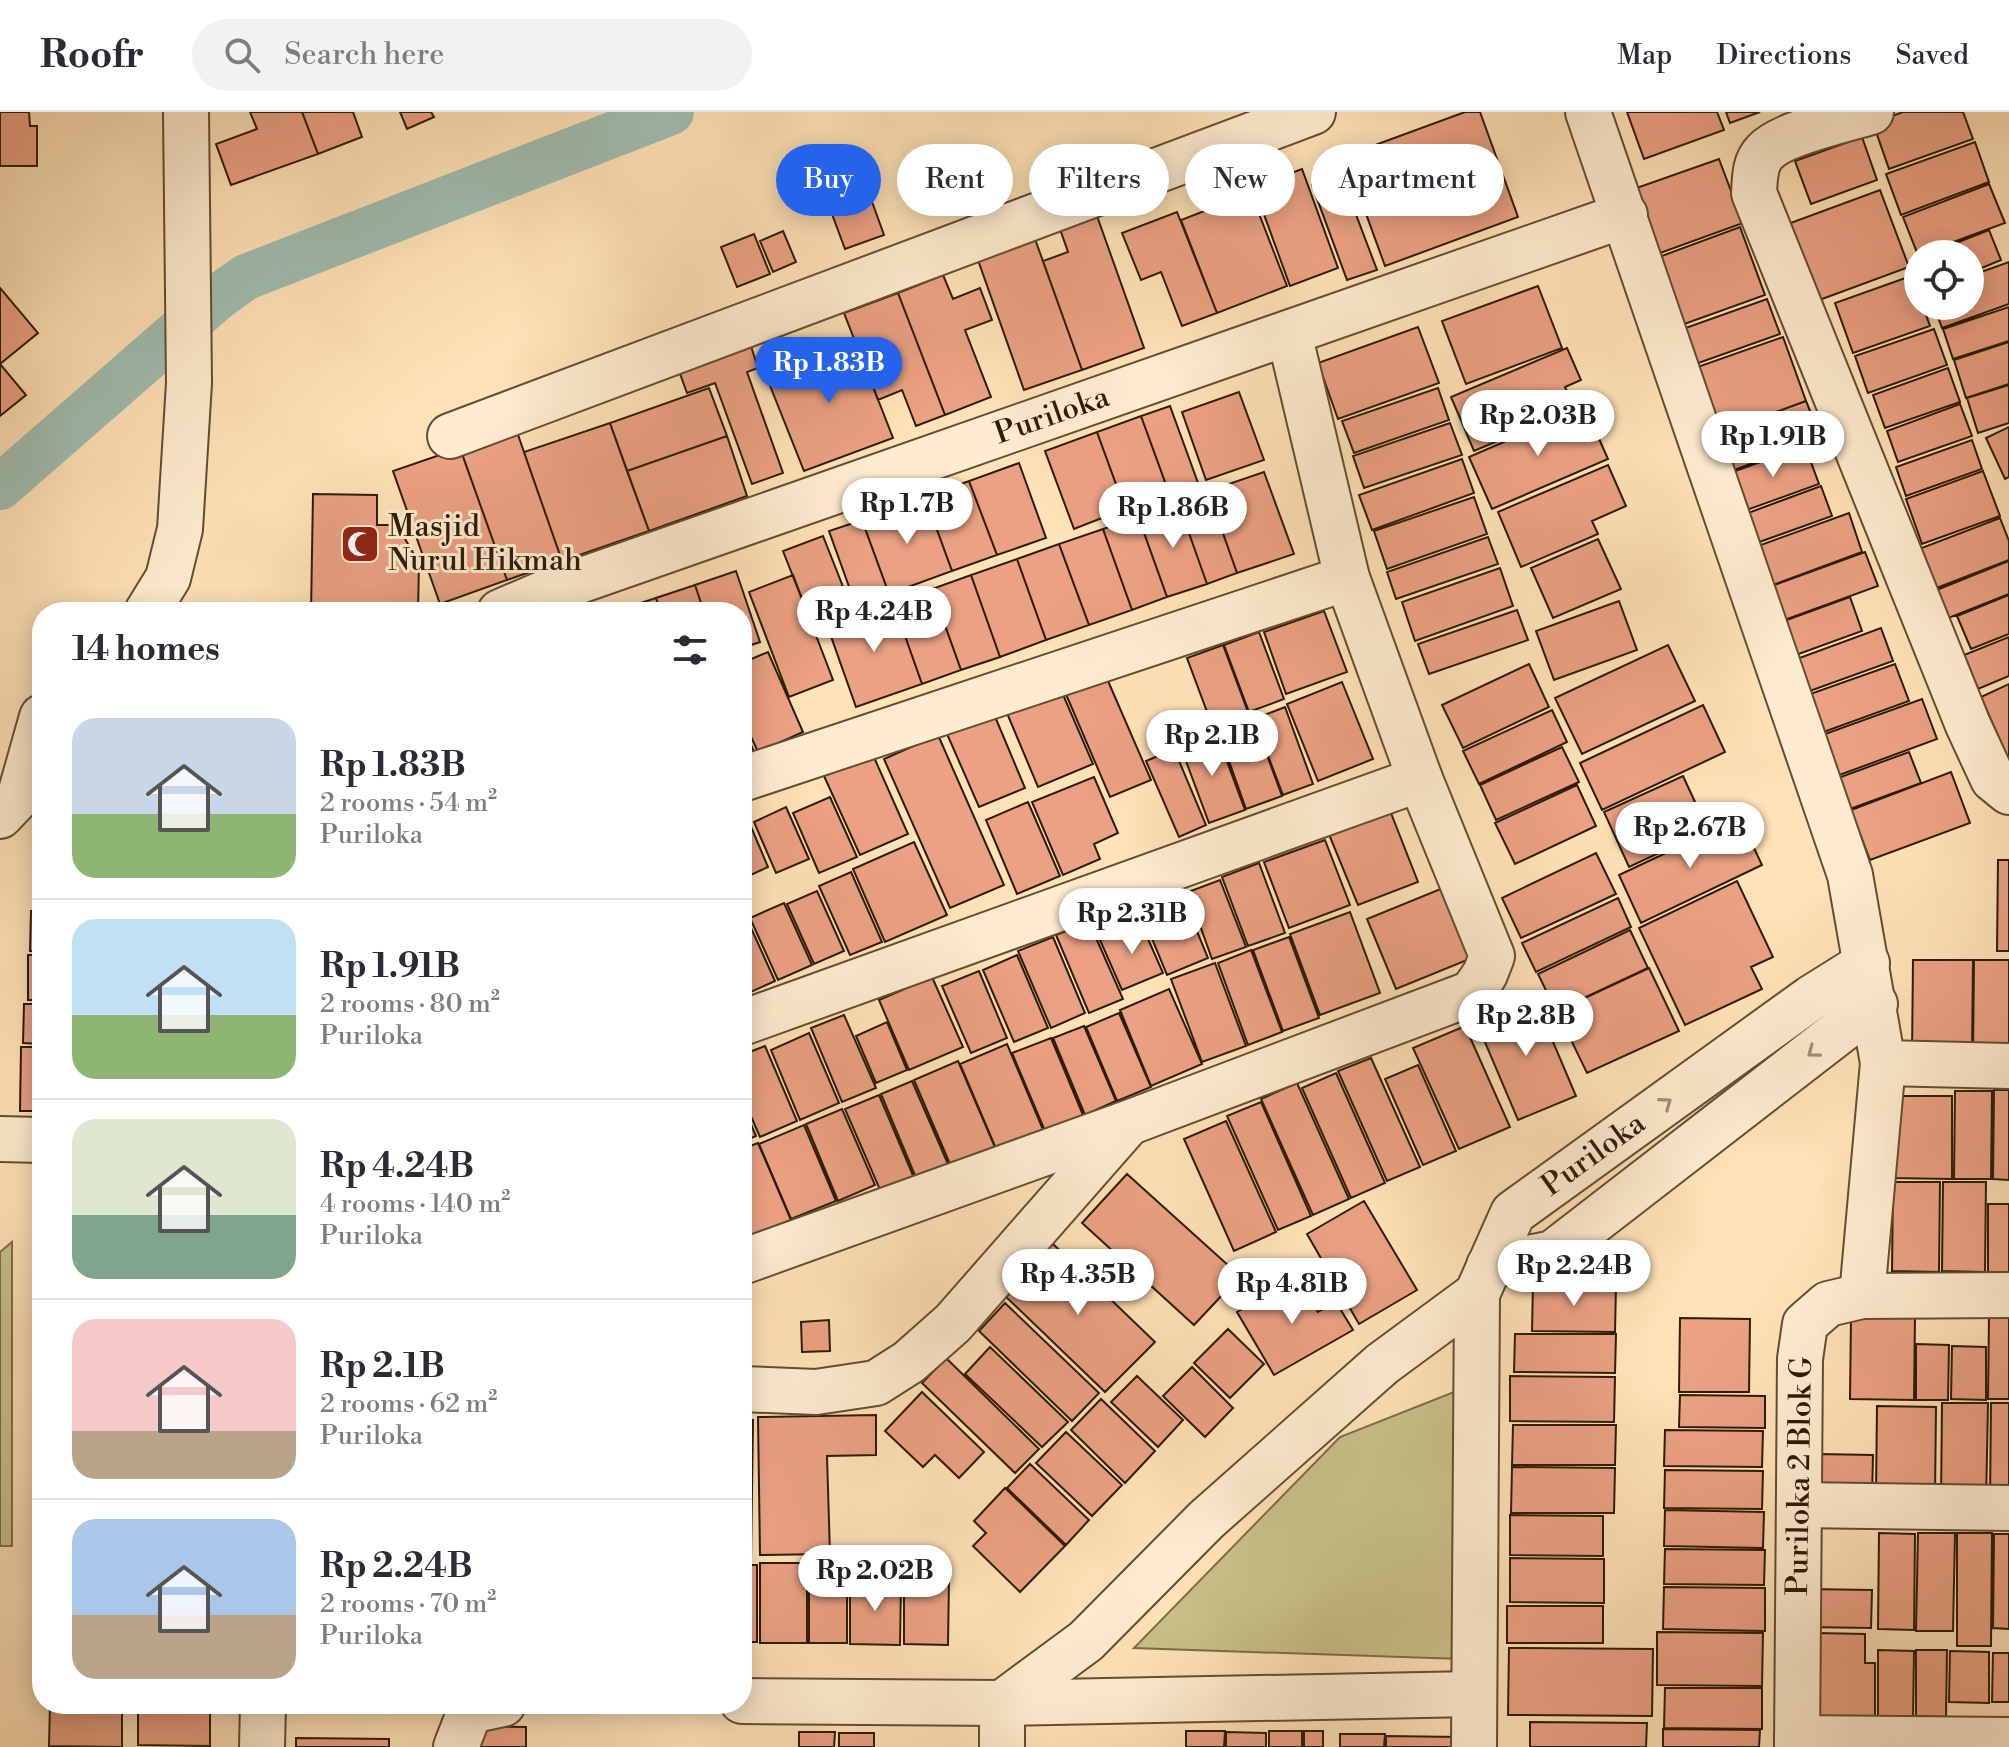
<!DOCTYPE html>
<meta charset="utf-8">
<style>
body{margin:0;font-family:"Libre Bodoni",serif;background:#f2f2f3;color:#2b2b33;height:100vh;display:flex;flex-direction:column;font-size:30px;white-space:nowrap}
*{box-sizing:border-box;margin:0}
p{font-size:26px;color:#7c7c81}
.icon{flex:none;width:44px;height:44px;fill:none;stroke:currentColor;stroke-width:2;stroke-linecap:round;stroke-linejoin:round}
.map{position:relative;flex:1;overflow:hidden}
.panel{position:absolute;left:32px;top:490px;width:720px;height:1112px;display:flex;flex-direction:column;background:#fff;border-radius:32px;box-shadow:0 4px 20px #0003}
.panel>*{flex:none}
.guide{position:absolute;left:776px;top:32px;width:760px;height:72px;display:flex;gap:16px}
.buttons{position:absolute;left:1904px;top:128px;display:grid;gap:16px}
.buttons a{display:grid;place-items:center;width:80px;height:80px;border-radius:50%;background:#fff;box-shadow:0 4px 20px #0003;font-size:40px}
.price{position:absolute;translate:-50% -68px;padding:0 18px;border-radius:28px;background:#fff;color:#222;font-size:26px;line-height:52px;filter:drop-shadow(0 2px 4px #0008)}
.price::after{content:'';position:absolute;left:50%;top:48px;width:24px;height:18px;margin-left:-12px;background:inherit;clip-path:polygon(0 0,100% 0,50% 100%)}
.price.selected{background:#2563eb;color:#fff}
ul{padding:0;list-style:none}
li{display:flex;align-items:center;gap:24px;height:200px;padding:0 40px}
li+li{border-top:2px solid #e1e1e2}
li span{display:grid;place-items:center;flex:none;width:224px;height:160px;border-radius:24px;color:#555}
li>.icon{margin-inline-start:auto}
span .icon{width:96px;height:96px;fill:#fffc;stroke-width:1}
li b{font-size:34px}
h2{display:flex;justify-content:space-between;align-items:center;height:96px;padding:0 40px;font-size:34px}
.tag{padding:0 28px;border-radius:36px;background:#fff;box-shadow:0 4px 20px #0003;font-size:28px;line-height:72px}
.tag.selected{background:#2563eb;color:#fff}
header{display:flex;align-items:center;gap:48px;box-sizing:border-box;height:112px;padding:0 40px;background:#fff;border-bottom:2px solid #e1e1e2}
header strong{font-size:38px}
nav{display:flex;gap:44px;margin-inline-start:auto;font-size:28px}
.search{width:560px;height:72px;background:#f2f2f3;display:flex;align-items:center;gap:20px;box-sizing:border-box;padding:0 28px;border-radius:44px;color:#7c7c81;font-size:30px}
.map>svg:first-child{display:block}
.green{fill:#c9c089;stroke:#7b6e48;stroke-width:2}
.lines{fill:none;stroke-linecap:round;stroke-linejoin:round}
.canal{stroke:#a0bdb0;stroke-width:46}
.building{fill:#eba183;stroke:#2d1c06;stroke-width:2}
.street-casing{stroke:#624e32;stroke-width:48}
.street{stroke:#ffecd0;stroke-width:44}
.oneway{stroke:#a08e75}
.labels{text-anchor:middle;dominant-baseline:central;stroke-width:6;stroke-linejoin:round;paint-order:stroke}
.street-label{font-size:30px;fill:#2d1c06;stroke:#ffecd0}
.poi-label{font-size:30px;fill:#2d1c06;stroke:#ffecd0;text-anchor:start}
</style>
<header>
<strong>Roofr</strong>
<div class="search"><svg class="icon" aria-label="search" viewBox="0 0 24 24"><circle cx="10" cy="10" r="6"/><path d="M15 15l6 6"/></svg>Search here</div>
<nav><a>Map</a><a>Directions</a><a>Saved</a></nav>
</header>
<div class="map">
<svg width="2009" height="1635" viewBox="0 0 2009 1635">
<rect width="100%" height="100%" fill="#ffe2b7"/>
<filter id="stains"><feTurbulence type="fractalNoise" baseFrequency=".0025" numOctaves="4"/><feColorMatrix values="0 0 0 0 .2 0 0 0 0 .09 0 0 0 0 .02 0 0 0 .5 -.17"/></filter>
<radialGradient id="worn" r=".72"><stop offset=".6" stop-color="#630" stop-opacity="0"/><stop offset="1" stop-color="#630" stop-opacity=".3"/></radialGradient>
<!-- green -->
<path class="green" d="M12,1130v304h-12v-294z
M1487,1267l3,281 -356,-12 206,-211z"/>
<g class="lines">
<!-- canal -->
<path class="canal" d="M0,375l218,-190 28,-20 425,-165"/>
</g>
<!-- building -->
<path class="building" d="M0,0h29l1,14h7v40h-37z
M250,0h52l16,42 -87,31 -15,-41 41,-15z
M302,0h51l9,25 -44,17z
M400,0h31l3,5 -27,12z
M1465,0h15l38,105 -133,49 -40,-110z
M1627,0h90l7,18 -80,29z
M1726,0h34l-30,11z
M1903,0h60l10,27 -84,30 -16,-46z
M1862,25l15,43 -66,24 -16,-43z
M1975,30l14,40 -88,33 -15,-41z
M1719,47l24,64 -94,34 -24,-65z
M1302,57l36,99 -48,18 -36,-99z
M1341,63l36,95 -30,10 -35,-95z
M1989,72l16,39 -87,32 -15,-38z
M1880,78l29,77 -95,35 -29,-77z
M1251,81l36,93 -70,27 -36,-93z
M871,87l13,36 -39,14 -13,-35z
M1177,100l40,101 -35,13 -21,-54 -20,8 -19,-47z
M1097,104l47,132 -62,22 -39,-109 25,-9 -8,-23z
M1740,115l25,68 -89,32 -25,-67z
M1989,118l12,30 -31,13v-19h-42z
M783,119l13,31 -23,10 -13,-31z
M754,122l16,40 -33,13 -16,-40z
M1035,127l47,131 -58,20 -46,-130z
M2009,150v42l-67,24 -8,-22h36v-30z
M943,163l10,24 27,-11 12,32 -27,10 26,67 -46,18 -47,-122z
M1911,164l7,18v12h5l7,20 -77,27 -18,-50z
M1538,174l24,62 -96,36 -24,-63z
M0,176l38,45 -38,31z
M898,181l47,122 -29,11 -14,-36 -24,10 -34,-87z
M1767,187l13,35 -90,32 -13,-35z
M2009,195v34l-56,18 -10,-30z
M1418,215l21,56 -101,36 -20,-56z
M1934,217l13,36 -79,28 -13,-37z
M1783,225l23,64 -93,34 -24,-65z
M854,226l39,100 -89,33 -39,-98z
M2009,230v42l-43,14 -12,-38z
M750,231l8,25 -11,4 36,101 -31,11 -37,-101 -28,10 -9,-25z
M1567,236l14,32 -16,7 10,21 -101,43 -23,-54z
M0,252l26,31 -26,21z
M1948,256l12,34 -75,26 -12,-33z
M2009,273v38l-31,10 -11,-35z
M709,276l18,48 -100,35 -17,-48z
M1438,276l11,32 -95,33 -12,-32z
M1239,280l25,68 -58,20 -24,-68z
M1806,289l15,37 -95,35 -13,-38z
M1960,292l12,32 -74,26 -11,-31z
M1170,294l28,77 -29,10 -28,-77z
M1585,295l23,52 -116,50 -23,-52z
M1141,304l28,77 -44,16 -28,-77z
M610,311l39,108 -87,30 -38,-109z
M1450,311l12,32 -98,33 -11,-32z
M2009,315v50l-4,2 -19,-41z
M516,317l46,132 -55,19 -47,-132z
M1097,320l28,77 -51,20 -29,-78z
M727,324l20,60 -98,35 -22,-60z
M1972,328l10,29 -76,27 -10,-29z
M1805,334l14,38 -78,28 -14,-38z
M460,336l47,132 -67,24 -47,-133z
M1462,347l12,34 -102,37 -13,-35z
M1019,351l27,75 -49,17 -28,-74z
M1608,353l18,41 -34,15 6,13 -77,33 -23,-55z
M1983,359l17,45 -78,28 -16,-45z
M1264,360l30,82 -57,19 -29,-82z
M969,369l28,74 -45,16 -27,-74z
M1821,374l11,30 -81,29 -11,-29z
M1208,379l29,82 -30,11 -29,-82z
M313,382l64,1v30h20l22,38 -1,49h-107z
M925,385l27,74 -63,23 -27,-74z
M1474,385l13,37 -100,35 -13,-38z
M1178,390l29,82 -40,13 -29,-81z
M1849,401l13,39 -100,37 -15,-39z
M1138,404l29,81 -35,13 -29,-81z
M2000,406l9,23v19l-75,29 -15,-40z
M862,408l27,74 -33,12 -27,-75z
M1103,417l29,81 -43,15 -30,-81z
M823,424l28,71 -40,15 -28,-71z
M1488,425l10,27 -102,35 -9,-27z
M1598,427l23,50 -68,29 -22,-50z
M1059,432l30,81 -43,15 -29,-81z
M1865,440l13,34 -105,38 -12,-34z
M1017,447l29,81 -46,17 -29,-82z
M2009,449v33l-63,25 -12,-28z
M1500,456l13,38 -98,35 -13,-39z
M736,459l24,71 -18,6v-36h-38l-9,-27z
M793,463l40,105 -44,17 -40,-105z
M971,463l29,82 -39,13 -29,-81z
M695,473l9,27h-43l-5,-14z
M932,477l29,81 -39,14 -29,-82z
M2009,483v39l-38,15 -14,-33z
M1850,485l12,34 -77,28 -12,-34z
M656,486l5,14h-39v-3z
M1619,489l18,49 -83,30 -18,-49z
M893,490l29,82 -66,23 -29,-82z
M1517,498l11,30 -99,34 -11,-30z
M1324,499l23,61 -61,22 -22,-62z
M1881,516l12,33 -97,35 -13,-32z
M1259,520l25,67 -35,13 -25,-67z
M2009,525v39l-31,13 -14,-34z
M1223,533l25,67 -36,13 -25,-67z
M1668,533l27,56 -113,53 -27,-56z
M768,540l35,80 -45,20 -16,-35v-54z
M1529,552l20,43 -86,41 -21,-43z
M1895,552l14,37 -99,36 -14,-38z
M1105,562l46,106 -41,17 -45,-105z
M1342,570l31,77 -55,22 -31,-77z
M1058,571l35,81 -55,23 -34,-81z
M2009,572v77l-28,-64z
M1922,587l15,40 -111,41 -15,-41z
M1703,593l22,47 -123,58 -22,-47z
M991,595l34,81 -46,19 -35,-80z
M1285,595l28,77 -30,11 -29,-76z
M1552,598l15,32 -88,42 -16,-33z
M1253,605l29,79 -36,13 -28,-79z
M742,612l13,30 -13,6z
M1216,620l29,78 -36,13 -29,-78z
M938,623l66,150 -54,23 -66,-149z
M1562,635l17,35 -83,38 -16,-35z
M1174,637l32,76 -27,12 -33,-76z
M1909,640l12,31 -71,26 -12,-31z
M873,643l35,79 -48,21 -36,-79z
M1951,660l19,51 -100,37 -19,-50z
M1683,664l25,54 -79,37 -25,-55z
M1094,665l24,56 -24,11 6,15 -37,16 -31,-73z
M1577,673l19,41 -81,38 -20,-41z
M830,685l27,60 -38,16 -26,-60z
M1028,690l32,74 -43,18 -31,-74z
M786,695l23,52 -33,14 -22,-51z
M1389,696l29,74 -60,23 -30,-73z
M1740,706l22,47 -121,58 -22,-48z
M749,710l19,45 -26,12v-54z
M1325,728l25,65 -61,23 -25,-66z
M914,730l33,73 -62,27 -32,-73z
M1596,741l20,41 -95,44 -19,-40z
M1998,748h11v91h-12z
M1259,751l26,70 -37,13 -26,-69z
M851,760l31,70 -32,13 -31,-69z
M1220,768l26,67 -34,12 -24,-67z
M1737,769l36,76 -22,10 11,22 -77,36 -46,-97z
M1443,776l29,70 -76,31 -29,-70z
M817,779l27,60 -30,13 -27,-60z
M1182,783l26,63 -41,17 -26,-63z
M1618,786l13,29 -95,45 -14,-29z
M784,791l28,62 -34,15 -28,-62z
M31,799h11v40h-12z
M1350,800l30,81 -60,22 -30,-81z
M747,807l28,62 -33,15v-75z
M1089,810l34,77 -34,14 -33,-78z
M1141,811l22,50 -41,17 -22,-50z
M1630,818l18,38 -92,43 -18,-37z
M1053,825l32,76 -34,15 -33,-77z
M1289,825l30,81 -36,13 -30,-81z
M1251,838l31,82 -34,13 -30,-82z
M28,843h14v45h-14z
M1017,843l31,73 -34,14 -31,-72z
M1913,848h60l-1,93h-60z
M1974,848h35v92h-36z
M1215,851l31,83 -44,16 -31,-83z
M1649,856l30,63 -92,42 -30,-62z
M979,859l28,67 -36,15 -29,-67z
M932,865l31,70 -54,23 -30,-70z
M1169,877l33,75 -51,22 -31,-76z
M1534,885l42,99 -58,24 -42,-99z
M24,892h18v40l-19,-1z
M1119,901l32,74 -34,14 -31,-74z
M844,903l32,73 -34,14 -31,-74z
M887,910l20,48 -31,13 -20,-47z
M1084,914l32,75 -31,14 -32,-77z
M1465,914l45,101 -51,22 -46,-101z
M809,921l30,70 -39,17 -29,-70z
M1051,926l32,77 -38,16 -33,-78z
M1007,932l37,88 -47,19 -37,-87z
M765,934l32,75 -37,16 -18,-41v-41z
M21,935h21v64h-22z
M1371,946l49,109 -33,14 -49,-110z
M958,949l39,91 -44,19 -39,-91z
M1418,953l38,86 -33,14 -38,-86z
M1336,961l49,110 -34,15 -49,-110z
M912,969l39,90 -32,14 -38,-91z
M1297,971l52,116 -36,16 -52,-116z
M1994,978h15v90l-16,-1z
M1955,979h37l-1,88h-37z
M879,983l38,90 -33,14 -39,-90z
M1891,984h61v83l-62,-1z
M1261,990l50,114 -33,14 -51,-114z
M742,991l14,33 -14,6z
M842,997l33,76 -37,16 -32,-77z
M1226,1009l50,111 -42,19 -50,-112z
M804,1013l32,76 -45,18 -32,-75z
M758,1031l33,77 -49,21v-92z
M1127,1062l113,102 -46,49 -112,-102z
M1893,1070h47l-1,90 -47,-1z
M1943,1070h43l-1,90 -43,-1z
M1364,1089l53,89 -58,34 -52,-90z
M1988,1092h21v68h-21z
M1051,1130l104,100 -50,50 -104,-100z
M1298,1165l20,35 18,-10 17,28 -79,45 -37,-63z
M1533,1172l83,1 -1,47 -83,-1z
M1005,1191l94,90 -27,28 -93,-90z
M1989,1204h20v83h-21z
M1851,1205h64l-1,83 -64,-1z
M1680,1206l70,1 -1,73h-70z
M829,1208l1,31 -28,1 -1,-30z
M1228,1217l36,35 -34,34 -36,-35z
M1515,1222h101l-1,39 -101,-1z
M1916,1232l33,1 -1,55h-32z
M1952,1234l34,1v53l-35,-1z
M990,1235l78,75 -26,25 -77,-73z
M946,1246l93,91 -24,24 -93,-90z
M1192,1255l41,41 -28,29 -42,-41z
M1137,1264l46,44 -25,27 -47,-45z
M1510,1264l105,1 -1,45 -104,-1z
M922,1280l62,60 -25,26 -24,-23 -12,12 -38,-36z
M1680,1283l85,1v32l-86,-1z
M1101,1287l54,52 -30,32 -54,-53z
M1942,1291h46l-2,100h-45z
M1991,1291h18v100h-19z
M1877,1294l59,1 -1,89 -59,-1z
M876,1303v40l-49,1 3,98 -70,1 -2,-138z
M742,1308h11l-2,139h-9z
M1513,1313h103l-1,40h-103z
M1665,1318l98,1 -1,36 -98,-1z
M1066,1320l56,53 -30,31 -56,-53z
M1817,1342l56,1 -1,43 -56,-2z
M1030,1352l59,56 -23,25 -59,-57z
M1512,1355l103,1 -1,45h-103z
M1665,1358l98,1 -1,38 -98,-1z
M1005,1376l60,58 -45,46 -47,-46 13,-13 -12,-12z
M1665,1398l99,2 -1,36 -99,-2z
M1510,1403l93,1v40l-93,-1z
M1879,1421l36,1 -1,96 -36,-1z
M1918,1421h37l-2,98h-37z
M1957,1421h35l-1,113h-34z
M1994,1422h15v95l-16,-1z
M1665,1437l100,1 -1,35 -100,-1z
M1510,1446l94,1v44l-94,-1z
M760,1451h47v80h-47z
M742,1453h15v77h-15z
M904,1466h45l-1,67 -44,-1z
M850,1470h51l-1,63 -50,-1z
M809,1472l38,1v58h-38z
M1664,1475l101,1v43l-102,-2z
M1806,1477l66,1 -1,38 -66,-1z
M1507,1494h96v37h-96z
M1657,1520l106,1 -1,53 -105,-1z
M1817,1521l48,1v29h10v55l-59,-1z
M1509,1536l144,1 -1,67 -144,-1z
M1878,1538l36,1 -1,66h-35z
M1916,1538h31l-1,67 -30,-1z
M1950,1539l39,1v51l-40,-1z
M1993,1541h16v49h-17z
M1665,1576h97v41l-98,-1z
M50,1592h72v43l-73,-1z
M138,1592h72v42l-72,-1z
M1530,1610l117,1 -1,24h-116z
M477,1614l49,1v20h-49z
M1663,1617l97,1 -1,17h-96z
M1186,1619h39l-1,16h-38z
M1269,1619h33v16h-33z
M1304,1619h19v16h-19z
M799,1620h36l-1,15h-35z
M1226,1620l40,1v14h-40z
M839,1621h35v14h-35z
M1340,1622h45l-1,13h-44z
M1386,1624l72,1v10h-72z
M296,1626l93,1v8h-93z"/>
<g class="lines">
<!-- street casing -->
<g class="street-casing">
<g id="street">
<path d="M1588,0l262,763 33,188 -21,233 -34,8 -23,20 -5,35 -3,388"/>
<path d="M1871,0c-26,8 -89,21 -106,40 -11,11 -10,27 -11,41l214,532 25,54 16,13"/>
<path d="M450,324l863,-324"/>
<path d="M147,500l21,-34 12,-49 9,-146 -3,-271"/>
<path id="s1" d="M500,500l42,-18 1083,-379"/>
<path d="M742,667l605,-201"/>
<path d="M0,704l20,-21 22,-78"/>
<path d="M742,911l678,-244"/>
<path d="M1883,951l126,3"/>
<path d="M0,1027l42,1"/>
<path d="M742,1150l386,-139 344,-130 13,-19 7,-18 -72,-177 -73,-201 -58,-245"/>
<path d="M1489,1154l64,-13 322,-249"/>
<path d="M1862,1184l147,-1"/>
<path d="M742,1277l74,3 60,-9 33,-21 44,-39 172,-196"/>
<path d="M1799,1393l210,3"/>
<path d="M742,1589l260,2 472,-9"/>
<path d="M1797,1626l212,2"/>
<path d="M262,1635l1,-43"/>
<path d="M456,1635l14,-36 33,-7"/>
<path id="s2" d="M1002,1635v-44l84,-62 120,-121 176,-156 95,-70 36,-81 298,-215 56,-35"/>
<path d="M1474,1635l3,-453"/>
</g>
</g>
<!-- street -->
<use href="#street" class="street"/>
</g>
<!-- one-way arrows -->
<defs><path id="oneway-chevron" d="M-2-3.5L2.5 0L-2 3.5" fill="none" stroke-width="1.6" stroke-linecap="round" stroke-linejoin="round" transform="scale(2)"/></defs>
<g class="oneway">
<use href="#oneway-chevron" transform="translate(1813 940) rotate(143)"/>
<use href="#oneway-chevron" transform="translate(1666 991) rotate(-36)"/>
</g>
<!-- icons -->
<defs>
<g id="mosque-square" transform="scale(2)"><rect x="-9" y="-9" width="18" height="18" rx="4" fill="#8f2418" stroke="#ffecd0"/><path d="M3.5-4.9A6 6 0 1 0 3.5 4.9A5 5 0 1 1 3.5-4.9Z" fill="#fff"/></g>
</defs>
<g fill-rule="evenodd">
<use href="#mosque-square" x="360" y="432"/>
</g>
<g class="labels">
<!-- street labels -->
<g class="street-label">
<text stroke="none"><textPath href="#s1" startOffset="586">Puriloka</textPath></text>
<text stroke="none"><textPath href="#s2" startOffset="860">Puriloka</textPath></text>
<text transform="translate(1800 1364) rotate(-89)">Puriloka 2 Blok G</text>
</g>
<!-- poi labels -->
<g class="poi-label">
<text x="388" y="415">Masjid<tspan x="388" dy="34">Nurul Hikmah</tspan></text>
</g>
</g>
<rect width="100%" height="100%" filter="url(#stains)"/>
<rect width="100%" height="100%" fill="url(#worn)"/>
</svg>
<div class="buttons">
<a><svg class="icon" aria-label="locate" viewBox="0 0 24 24"><circle cx="12" cy="12" r="6"/><path d="M12 2v4M12 18v4M2 12h4M18 12h4"/></svg></a>
</div>
<b class="price selected" style="left:829px;top:293px">Rp 1.83B</b>
<b class="price" style="left:1538px;top:346px">Rp 2.03B</b>
<b class="price" style="left:1773px;top:367px">Rp 1.91B</b>
<b class="price" style="left:907px;top:434px">Rp 1.7B</b>
<b class="price" style="left:1173px;top:438px">Rp 1.86B</b>
<b class="price" style="left:874px;top:542px">Rp 4.24B</b>
<b class="price" style="left:1212px;top:666px">Rp 2.1B</b>
<b class="price" style="left:1690px;top:758px">Rp 2.67B</b>
<b class="price" style="left:1132px;top:844px">Rp 2.31B</b>
<b class="price" style="left:1526px;top:946px">Rp 2.8B</b>
<b class="price" style="left:1574px;top:1196px">Rp 2.24B</b>
<b class="price" style="left:1078px;top:1205px">Rp 4.35B</b>
<b class="price" style="left:1292px;top:1214px">Rp 4.81B</b>
<b class="price" style="left:875px;top:1501px">Rp 2.02B</b>
<div class="guide">
<a class="tag selected">Buy</a>
<a class="tag">Rent</a>
<a class="tag">Filters</a>
<a class="tag">New</a>
<a class="tag">Apartment</a>
</div>
<section class="panel">
<h2>14 homes<svg class="icon" aria-label="filters" viewBox="0 0 24 24"><path d="M4 7h16M4 17h16"/><circle cx="9" cy="7" r="2"/><circle cx="15" cy="17" r="2"/></svg></h2>
<ul>
<li><span style="background:linear-gradient(#c9d6e8 60%,#8fb573 0)"><svg class="icon" aria-label="home" viewBox="0 0 24 24"><path d="M3 11l9-7 9 7M6 9v11h12V9"/></svg></span><div><b>Rp 1.83B</b><p>2 rooms · 54 m²</p><p>Puriloka</p></div></li>
<li><span style="background:linear-gradient(#bfe0f5 60%,#8fb573 0)"><svg class="icon" aria-label="home" viewBox="0 0 24 24"><path d="M3 11l9-7 9 7M6 9v11h12V9"/></svg></span><div><b>Rp 1.91B</b><p>2 rooms · 80 m²</p><p>Puriloka</p></div></li>
<li><span style="background:linear-gradient(#dfe7d0 60%,#7fa58c 0)"><svg class="icon" aria-label="home" viewBox="0 0 24 24"><path d="M3 11l9-7 9 7M6 9v11h12V9"/></svg></span><div><b>Rp 4.24B</b><p>4 rooms · 140 m²</p><p>Puriloka</p></div></li>
<li><span style="background:linear-gradient(#f6c9c9 70%,#b9a48a 0)"><svg class="icon" aria-label="home" viewBox="0 0 24 24"><path d="M3 11l9-7 9 7M6 9v11h12V9"/></svg></span><div><b>Rp 2.1B</b><p>2 rooms · 62 m²</p><p>Puriloka</p></div></li>
<li><span style="background:linear-gradient(#a9c7e8 60%,#b9a48a 0)"><svg class="icon" aria-label="home" viewBox="0 0 24 24"><path d="M3 11l9-7 9 7M6 9v11h12V9"/></svg></span><div><b>Rp 2.24B</b><p>2 rooms · 70 m²</p><p>Puriloka</p></div></li>
</ul>
</section>
</div>
